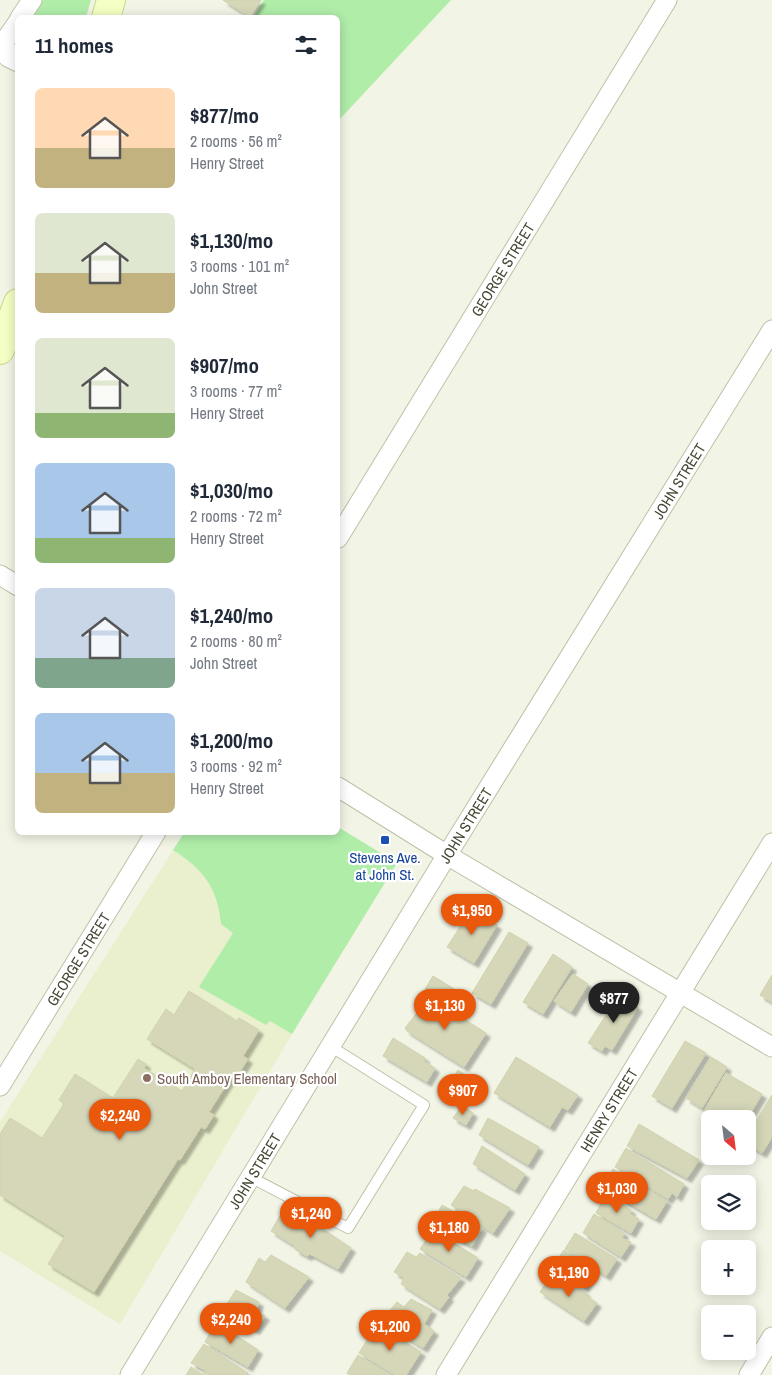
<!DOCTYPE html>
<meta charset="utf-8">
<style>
body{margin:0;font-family:"Archivo Narrow",sans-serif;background:#f2f2f3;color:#1f2937;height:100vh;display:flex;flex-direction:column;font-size:19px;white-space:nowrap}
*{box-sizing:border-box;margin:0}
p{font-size:16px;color:#747a83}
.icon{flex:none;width:28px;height:28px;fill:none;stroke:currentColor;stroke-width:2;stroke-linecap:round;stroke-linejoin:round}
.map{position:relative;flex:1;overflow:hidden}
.sheet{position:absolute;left:15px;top:15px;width:325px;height:820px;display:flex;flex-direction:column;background:#fff;border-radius:8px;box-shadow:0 2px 12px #0003}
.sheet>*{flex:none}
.needle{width:32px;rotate:152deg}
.controls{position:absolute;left:701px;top:1110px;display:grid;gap:10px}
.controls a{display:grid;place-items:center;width:55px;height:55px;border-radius:8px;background:#fff;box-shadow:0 2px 12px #0003;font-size:25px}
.price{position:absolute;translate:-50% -42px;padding:0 11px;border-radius:18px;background:#ea580c;color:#fff;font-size:16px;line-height:32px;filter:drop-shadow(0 1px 2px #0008)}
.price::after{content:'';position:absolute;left:50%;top:30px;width:15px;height:11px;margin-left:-8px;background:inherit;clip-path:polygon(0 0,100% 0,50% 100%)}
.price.on{background:#222;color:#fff}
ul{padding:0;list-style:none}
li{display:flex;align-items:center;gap:15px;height:125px;padding:0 20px}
li span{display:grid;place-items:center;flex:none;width:140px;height:100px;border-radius:8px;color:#555}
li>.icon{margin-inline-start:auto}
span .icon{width:60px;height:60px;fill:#fffc;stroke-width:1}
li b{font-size:21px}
h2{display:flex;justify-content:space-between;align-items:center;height:60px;padding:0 20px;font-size:21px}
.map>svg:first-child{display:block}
.education{fill:#eaefcd}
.green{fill:#b0eda9}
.building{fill:#d6d7b9;stroke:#d0d3ab;filter:url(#shadow)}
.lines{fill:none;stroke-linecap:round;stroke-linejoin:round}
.lane-casing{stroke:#bec1a6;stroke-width:12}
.street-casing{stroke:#bec1a6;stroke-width:21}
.secondary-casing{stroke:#c8d68d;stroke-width:30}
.lane{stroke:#fff;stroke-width:10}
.street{stroke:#fff;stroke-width:19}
.secondary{stroke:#f3ffc4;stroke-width:28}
.transit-dot{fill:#1a4fb4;stroke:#fff;stroke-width:2}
.education-dot{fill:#8d6e63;stroke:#fff;stroke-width:2}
.labels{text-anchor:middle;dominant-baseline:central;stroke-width:4.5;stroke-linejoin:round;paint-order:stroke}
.street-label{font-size:15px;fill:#464834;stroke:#fff}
.transit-label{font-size:15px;fill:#164399;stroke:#fff}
.education-label{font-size:15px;fill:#785e54;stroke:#fff;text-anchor:start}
</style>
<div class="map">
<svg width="772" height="1375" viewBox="0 0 772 1375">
<defs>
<filter id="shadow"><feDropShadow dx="4.5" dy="4.5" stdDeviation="1" flood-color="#0004"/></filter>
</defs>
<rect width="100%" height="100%" fill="#f2f4e5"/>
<!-- education -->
<path class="education" d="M338,827l59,36 -105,171 -172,290 -120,-73v-129l184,-289 154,-1z"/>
<!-- green -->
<path class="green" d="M42,0h49l-5,17 -56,1z
M264,0h187l-113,121v-103l-85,-1z
M338,827l59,36 -105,171 -22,-13 -4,4 -67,-38 34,-54 -12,-9c-3,-36 -18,-55 -48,-74l11,-17 154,-1z"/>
<!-- building -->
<path class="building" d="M223,0h38l-11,17z
M471,910l26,15 -23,38 -27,-16z
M509,932l19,11 -37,61 -19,-11z
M553,954l19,13 -29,47 -20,-12z
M573,974l15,10 -17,28 -17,-11z
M772,975v27l-12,-7z
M433,976l34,21 -9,13 -33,-21z
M189,991l48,30 2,-3 20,12 -16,26 5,3 -9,14 -4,-2 -26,41 5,3 -9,14 -4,-2 -21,33 -2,-1 -84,133 -46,-28 17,-28 -65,-41v-61l10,-16 32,20 22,-34 -5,-4 16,-26 38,24 25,-39 8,5 -2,4 38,23 13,-22 -48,-30 19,-30 8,6z
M619,995l19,12 -26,43 -7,-4 -3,5 -14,-8z
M429,997l57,36 -22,34 -57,-36 -2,-3 15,-19 -1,-3 4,-8z
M393,1038l32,20 -1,3 11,7 -8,14 -44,-26z
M685,1041l21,12 -34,55 -20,-12z
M516,1057l62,38 -10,15 -6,-3 -12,20 -56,-34z
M711,1057l16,10 -25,41 -16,-10z
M458,1070l17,11 -8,13 -18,-10z
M726,1073l36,21 -15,25h-30l-13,-8z
M772,1095v42l-10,16 -14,-8 3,-5 -3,-2v-4z
M462,1106l11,7 -7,12 -13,-7z
M488,1118l51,29 -11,18 -49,-30z
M639,1124l60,36 -12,18 -60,-32z
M482,1146l43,28 -10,16 -42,-26z
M626,1148l58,36 -7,13 -5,-4 -4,6 -53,-32z
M613,1169l54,32 -11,18 -55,-32z
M464,1186l10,5 1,-2 35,19 -17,25 -42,-28z
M606,1194l25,16 -1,4 9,5 -8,14 -35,-20z
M442,1205l40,23 -10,18 -26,-14 2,-5 -13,-9z
M284,1209l26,14 1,-2 40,27 -13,21 -28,-15 -3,2 -11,-6 -1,-4 -24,-15z
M594,1214l30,19 -2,5 9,4 -10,15 -38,-24z
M433,1230l45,28 -12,19 -46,-28z
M575,1233l42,26 -11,17 -41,-27z
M564,1250l30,20 -10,18 -32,-21z
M407,1252l9,5 4,-4 41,25 -14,17 2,2 -9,12 -39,-25 3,-6 -10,-6z
M271,1255l38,22 -24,31 -39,-26 13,-24 6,4z
M551,1275l19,11h6l10,7 -1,2 12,8 -13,18 -44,-29z
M236,1290l23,12 -3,8 9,6 -10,14 -32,-20z
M411,1299l21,11 -8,14 10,7 -11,17 -42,-27 16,-19 7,5z
M216,1322l42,28 -10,17 -43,-25z
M377,1324l44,28 -15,23h-11l-36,-22z
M204,1344l44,29 -2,2 -43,-1 2,-4 -14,-7z
M358,1355l31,20h-39l-3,-2z
M191,1367l12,8h-17z"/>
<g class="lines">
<!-- lane casing -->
<g class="lane-casing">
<path id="lane" d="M250,1177l98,51 76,-123 -94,-59"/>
</g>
<!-- street casing -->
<g class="street-casing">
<g id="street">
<path d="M20,18l12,-18"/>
<path d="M18,22l-14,20 4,15 10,5"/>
<path id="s1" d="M338,538l329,-538"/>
<path d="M0,575l18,11"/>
<path d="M338,787l109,68 325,192"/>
<path id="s2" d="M0,1086l156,-254"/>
<path id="s3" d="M130,1375l317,-520 325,-525"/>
<path id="s4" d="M446,1375l326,-532"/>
<path d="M749,1375l23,-38"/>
</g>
</g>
<!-- secondary casing -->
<g class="secondary-casing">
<path id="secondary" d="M106,18l5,-18
M0,350l18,-47"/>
</g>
<!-- lane -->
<use href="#lane" class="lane"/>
<!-- street -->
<use href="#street" class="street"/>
<!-- secondary -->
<use href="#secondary" class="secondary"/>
</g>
<!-- markers -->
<rect class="transit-dot" x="380" y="835" width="10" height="10" rx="2.5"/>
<circle class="education-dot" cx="147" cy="1078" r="5"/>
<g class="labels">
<!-- street labels -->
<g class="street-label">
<text stroke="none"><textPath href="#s1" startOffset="315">GEORGE STREET</textPath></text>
<text stroke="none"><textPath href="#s3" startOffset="1049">JOHN STREET</textPath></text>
<text stroke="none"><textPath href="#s3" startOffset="644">JOHN STREET</textPath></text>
<text stroke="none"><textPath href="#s2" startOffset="149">GEORGE STREET</textPath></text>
<text stroke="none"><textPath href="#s4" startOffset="311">HENRY STREET</textPath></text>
<text stroke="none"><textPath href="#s3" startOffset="239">JOHN STREET</textPath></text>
</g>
<!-- transit labels -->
<g class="transit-label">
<text x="385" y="857">Stevens Ave.<tspan x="385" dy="17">at John St.</tspan></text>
</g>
<!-- education labels -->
<g class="education-label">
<text x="157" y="1078">South Amboy Elementary School</text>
</g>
</g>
</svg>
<div class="controls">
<a><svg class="needle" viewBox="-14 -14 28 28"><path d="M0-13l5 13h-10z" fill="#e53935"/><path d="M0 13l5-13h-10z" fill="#747a83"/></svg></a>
<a><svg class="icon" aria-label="layers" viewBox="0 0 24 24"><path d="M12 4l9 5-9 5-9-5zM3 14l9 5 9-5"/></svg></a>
<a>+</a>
<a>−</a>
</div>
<b class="price" style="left:472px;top:936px">$1,950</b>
<b class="price on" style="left:614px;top:1024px">$877</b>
<b class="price" style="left:445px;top:1031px">$1,130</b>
<b class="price" style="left:463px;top:1116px">$907</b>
<b class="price" style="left:120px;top:1141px">$2,240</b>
<b class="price" style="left:617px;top:1214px">$1,030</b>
<b class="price" style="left:311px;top:1239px">$1,240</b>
<b class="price" style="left:449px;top:1253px">$1,180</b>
<b class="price" style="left:569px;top:1298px">$1,190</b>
<b class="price" style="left:231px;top:1345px">$2,240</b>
<b class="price" style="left:390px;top:1352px">$1,200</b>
<section class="sheet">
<h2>11 homes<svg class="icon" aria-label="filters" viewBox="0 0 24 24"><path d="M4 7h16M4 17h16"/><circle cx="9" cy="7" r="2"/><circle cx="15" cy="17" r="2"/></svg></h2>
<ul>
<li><span style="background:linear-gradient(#ffd9b3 60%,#c2b280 0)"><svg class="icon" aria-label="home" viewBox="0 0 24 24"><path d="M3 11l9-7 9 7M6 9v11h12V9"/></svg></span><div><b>$877/mo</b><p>2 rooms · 56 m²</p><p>Henry Street</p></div></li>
<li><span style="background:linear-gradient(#dfe7d0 60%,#c2b280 0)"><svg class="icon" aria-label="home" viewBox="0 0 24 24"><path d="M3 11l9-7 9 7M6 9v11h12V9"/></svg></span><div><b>$1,130/mo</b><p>3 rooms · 101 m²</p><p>John Street</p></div></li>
<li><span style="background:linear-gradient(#dfe7d0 75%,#8fb573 0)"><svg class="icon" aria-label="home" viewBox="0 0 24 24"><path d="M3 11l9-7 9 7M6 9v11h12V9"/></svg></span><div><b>$907/mo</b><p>3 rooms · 77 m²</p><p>Henry Street</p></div></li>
<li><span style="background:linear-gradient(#a9c7e8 75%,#8fb573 0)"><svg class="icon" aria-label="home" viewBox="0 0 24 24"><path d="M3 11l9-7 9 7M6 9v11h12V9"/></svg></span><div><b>$1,030/mo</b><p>2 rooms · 72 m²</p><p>Henry Street</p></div></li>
<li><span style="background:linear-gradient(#c9d6e8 70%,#7fa58c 0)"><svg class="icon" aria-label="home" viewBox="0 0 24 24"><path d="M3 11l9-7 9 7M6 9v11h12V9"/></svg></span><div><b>$1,240/mo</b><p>2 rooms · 80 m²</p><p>John Street</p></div></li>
<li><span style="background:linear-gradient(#a9c7e8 60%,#c2b280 0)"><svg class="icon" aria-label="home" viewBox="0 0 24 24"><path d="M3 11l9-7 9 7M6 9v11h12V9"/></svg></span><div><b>$1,200/mo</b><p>3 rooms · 92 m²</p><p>Henry Street</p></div></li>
</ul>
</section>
</div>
